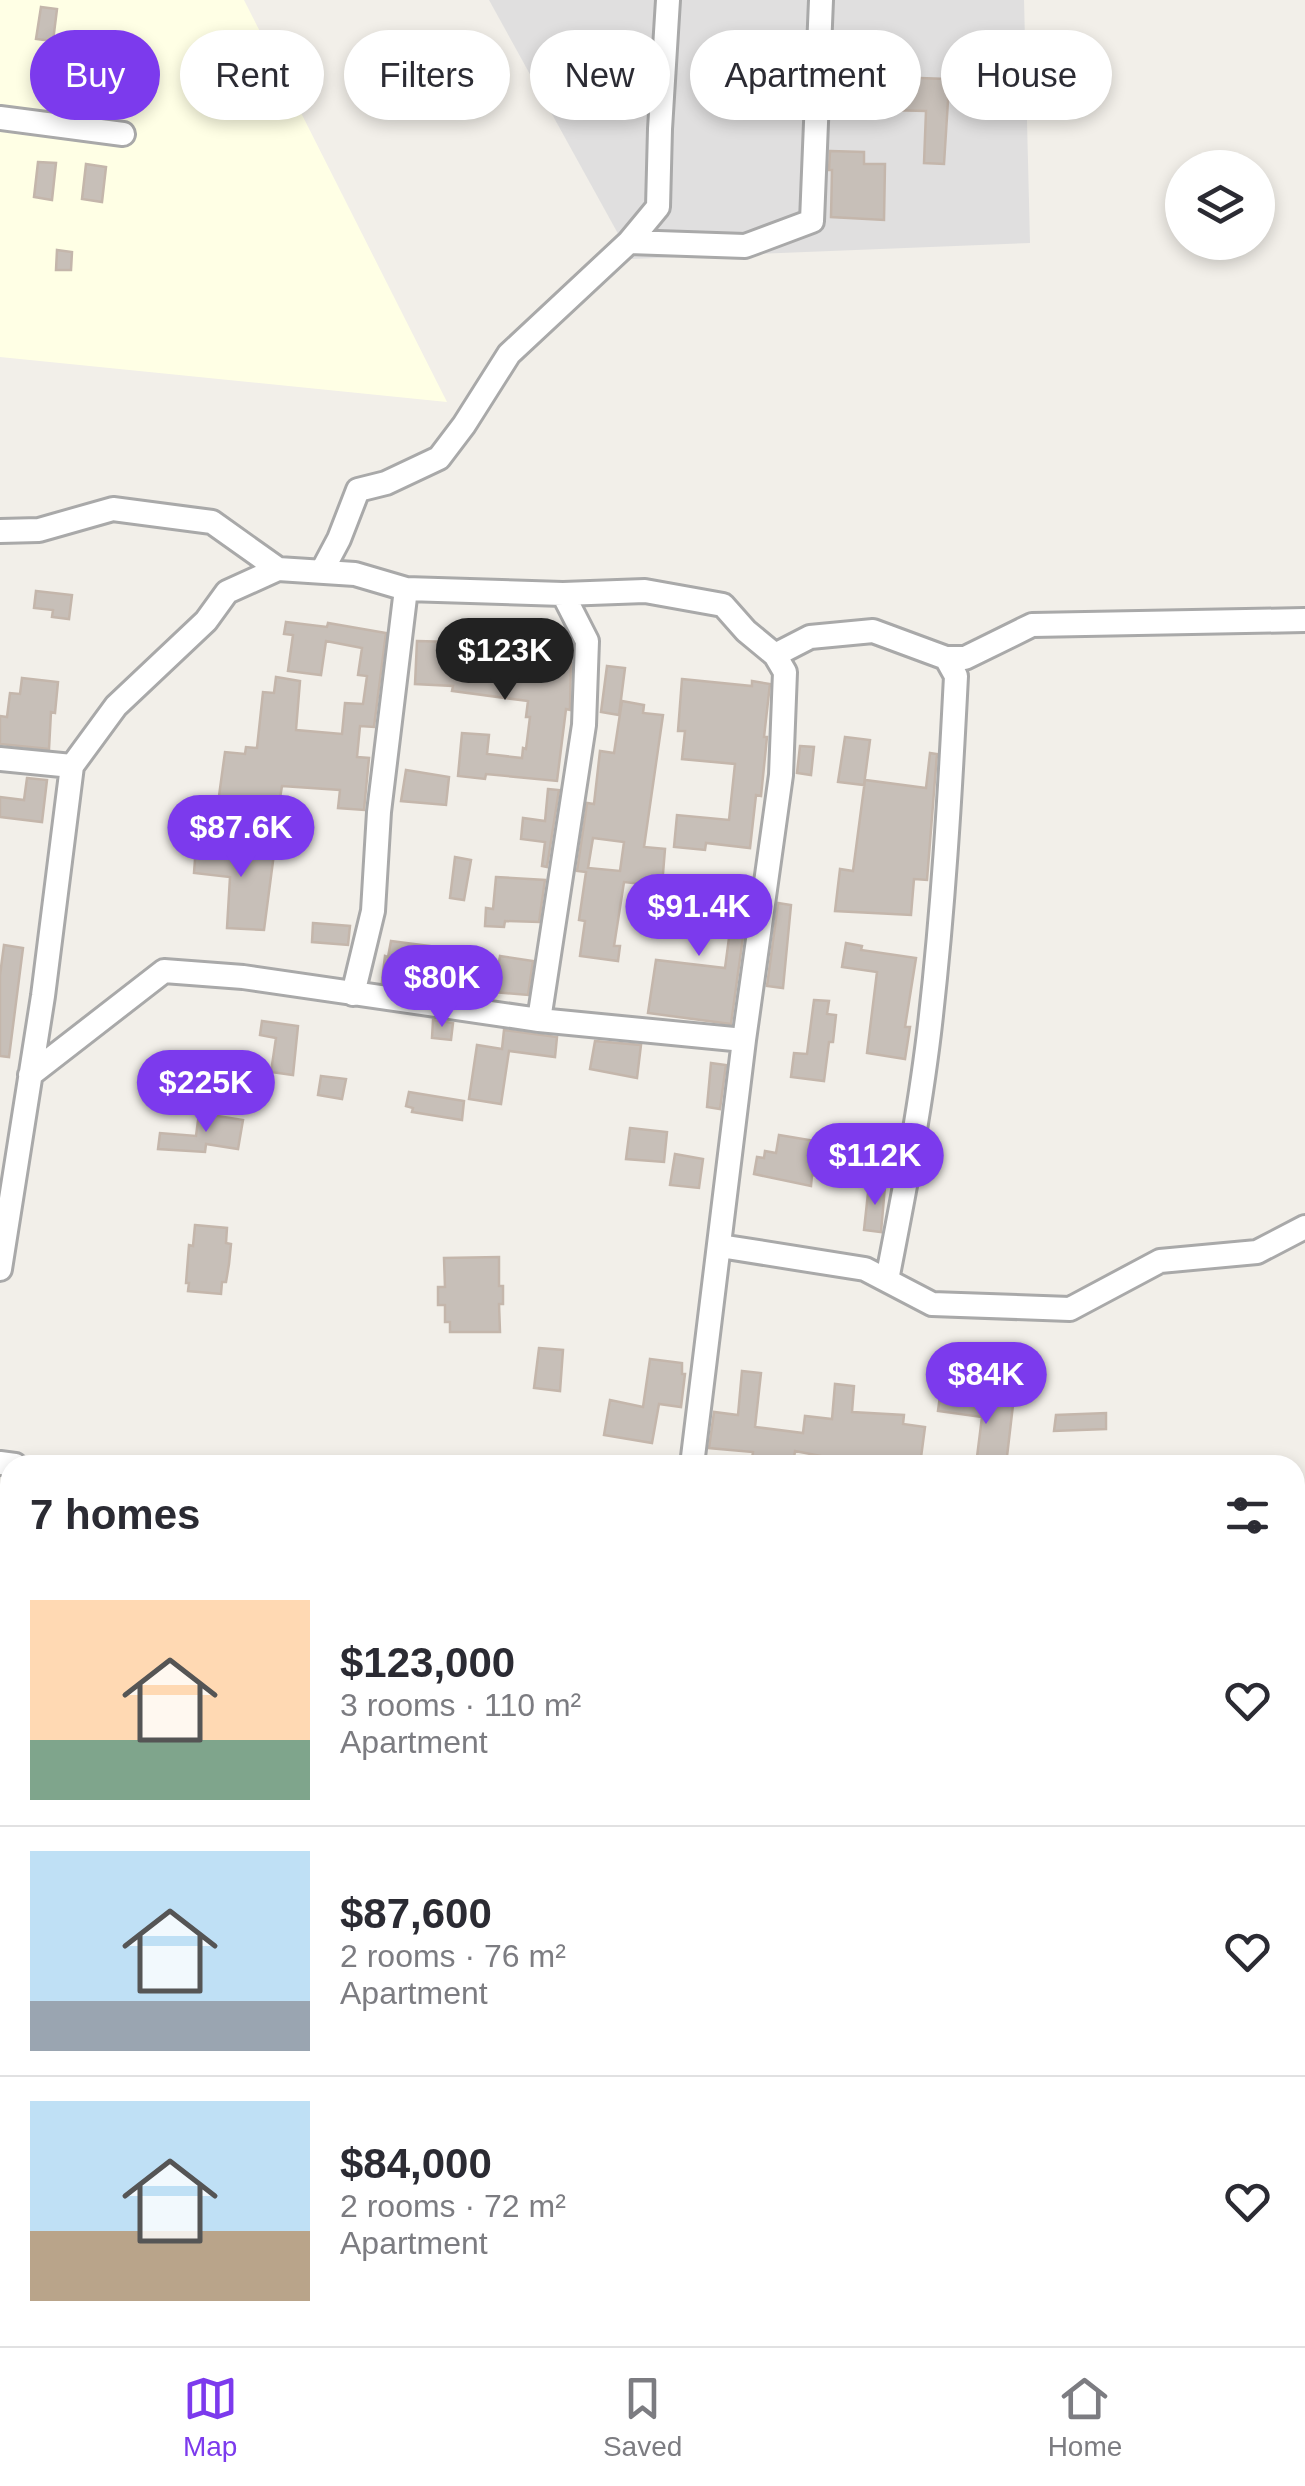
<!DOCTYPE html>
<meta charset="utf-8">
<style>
body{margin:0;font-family:Helvetica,sans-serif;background:#f2f2f3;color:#2b2b33;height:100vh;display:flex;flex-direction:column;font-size:38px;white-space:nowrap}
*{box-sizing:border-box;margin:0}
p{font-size:32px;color:#7c7c81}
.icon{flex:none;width:55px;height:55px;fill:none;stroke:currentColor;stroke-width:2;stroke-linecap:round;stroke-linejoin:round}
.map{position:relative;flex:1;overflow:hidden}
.sheet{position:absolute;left:0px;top:1455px;width:1305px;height:892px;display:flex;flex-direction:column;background:#fff;border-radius:30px 30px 0 0;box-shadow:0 5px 15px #0003}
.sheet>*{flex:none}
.guide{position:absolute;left:30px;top:30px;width:1245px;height:90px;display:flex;gap:20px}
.fabs{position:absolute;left:1165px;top:150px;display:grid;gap:20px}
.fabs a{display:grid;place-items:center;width:110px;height:110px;border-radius:50%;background:#fff;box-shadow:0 5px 15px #0003;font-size:50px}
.price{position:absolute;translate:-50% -85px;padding:0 22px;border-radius:35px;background:#7c3aed;color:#fff;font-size:32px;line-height:65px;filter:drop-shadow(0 2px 5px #0008)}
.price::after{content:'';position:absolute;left:50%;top:60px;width:30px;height:22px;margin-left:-15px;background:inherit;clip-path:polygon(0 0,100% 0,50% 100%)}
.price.selected{background:#222;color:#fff}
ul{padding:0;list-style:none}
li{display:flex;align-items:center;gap:30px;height:250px;padding:0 30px}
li+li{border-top:2px solid #e1e1e2}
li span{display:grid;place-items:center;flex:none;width:280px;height:200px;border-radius:0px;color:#555}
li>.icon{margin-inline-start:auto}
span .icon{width:120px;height:120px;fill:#fffc;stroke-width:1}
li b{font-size:42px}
h2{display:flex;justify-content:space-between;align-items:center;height:120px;padding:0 30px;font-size:42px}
.tag{padding:0 35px;border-radius:45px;background:#fff;box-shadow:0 5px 15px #0003;font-size:35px;line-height:90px}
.tag.selected{background:#7c3aed;color:#fff}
.tab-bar{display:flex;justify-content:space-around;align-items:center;height:140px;border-top:2px solid #e1e1e2;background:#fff;font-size:28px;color:#7c7c81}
.tab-bar a{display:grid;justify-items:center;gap:5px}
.tab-bar .selected{color:#7c3aed}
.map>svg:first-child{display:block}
.residential{fill:#e0dfdf}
.education{fill:#ffffe5}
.building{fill:#c7bfb8;stroke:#c4b6ab;stroke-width:2.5;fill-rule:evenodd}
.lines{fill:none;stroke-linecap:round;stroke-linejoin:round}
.minor-casing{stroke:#a9a9a9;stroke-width:28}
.minor{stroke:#fff;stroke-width:22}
</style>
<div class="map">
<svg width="1305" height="2346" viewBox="0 0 1305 2346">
<rect width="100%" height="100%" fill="#f2efe9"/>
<!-- residential -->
<path class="residential" d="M489,0h535l6,243 -398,16z"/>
<!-- education -->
<path class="education" d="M0,0h244l203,402 -447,-45z"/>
<!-- building -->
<path class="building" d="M41,7l16,2 -4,32 -17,-2z
M776,32l26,1 -1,15 -25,-1z
M706,49l25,2 -3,31 -8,-1 -1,12 -24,-2 2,-30 8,1z
M833,62l16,2 -4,35 -13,-1z
M890,77l57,2 -1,6h3l-5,79 -20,-1 2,-52 -37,-1z
M830,151l34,1v12h21l-1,56 -53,-3 1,-47h-3z
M38,162l18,1 -4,37 -18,-3z
M86,164l20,3 -4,35 -20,-3z
M57,250l15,2 -1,18h-15z
M36,591l36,4 -3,24 -17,-2 1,-7 -19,-2z
M286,622l41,5 1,-4 58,10 -12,94 -14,-1 -3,31 12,1 -5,52 -26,-2 2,-18 -58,-4 -3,18 -60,-8 6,-44 20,2 1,-7 11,1 6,-56 11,1 2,-16 24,4 -4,49 46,4 3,-31 18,1 4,-28 -9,-1 4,-27 -36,-7 -5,34 -33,-4 5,-36 -9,-1z
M417,641l36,1v4l88,13 1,-6 29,5 -1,52 -4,-1 -9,72 -71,-7 -1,5 -27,-3 4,-43 27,2 -2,19 35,4 1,-10 3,1 4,-32h-4l2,-16 -76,-10 1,-5 -38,-2z
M607,666l18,2 -6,47 -18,-3z
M22,678l36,4 -3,31 -4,-1 -2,37 -49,-5v-28l7,1 3,-24 10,1z
M682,679l70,7v-5l18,3 -6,53h3l-6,59 -5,-1 -6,53 -44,-5 -1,7 -31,-3 3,-32 52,5 6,-56 -53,-5 3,-28h-7z
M622,701l22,4 -1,8 20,2 -19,132 21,2 -3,37 -38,-4 -10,64h6l-2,15 -38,-5 5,-35 -6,-1 7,-48 -9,-1 10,-68 7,1 6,-53 14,2zM593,838l31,4 -4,29 -32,-3z
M845,737l25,3 -6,45 -26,-3z
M800,746l14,1 -3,28 -14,-2z
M930,753l7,1 -10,126 -13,-1 -3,36 -76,-4 5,-42 13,2 12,-91 61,8z
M406,770l43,7 -3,28 -45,-4z
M27,778l20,2 -5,42 -42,-5v-20l24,3z
M548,789l11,1 -12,77 -5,-1 3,-24 -24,-3 2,-21 22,3z
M236,843l39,3 -11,84 -37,-2 3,-51 -36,-4 2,-27 39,3z
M455,857l16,3 -7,40 -14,-2z
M496,877l49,3 -6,42 -34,-1 -1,6 -19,-1 1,-18 7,1z
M663,889l33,3 -1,4 53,5 -17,123 -83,-11 8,-53 69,8 4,-30 -70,-7z
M778,903l13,2 -8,83 -16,-2z
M313,923l37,3 -2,19 -36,-3z
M391,941l70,9 -5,40 -74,-8 3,-26 3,1z
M846,943l16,3 -1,4 55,8 -11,69h5l-5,32 -38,-6 10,-81 -35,-5z
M4,945l19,3 -14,109 -9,-1v-81z
M500,956l33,5 -5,34 -34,-3z
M814,1000l15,1 -2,13 9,1 -3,27h-4l-5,39 -33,-4 3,-24 13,1z
M433,1020l20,3 -2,17 -19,-2z
M262,1021l36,5 -5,49 -22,-3 5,-34 -16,-3z
M504,1030l53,7 -2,20 -46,-6 -8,53 -32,-5 8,-54 25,4z
M595,1041l46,4 -4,33 -47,-9z
M193,1057l23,3 -6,49 -23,-3z
M711,1063l15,2 -6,44 -13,-2z
M321,1076l25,3 -4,20 -24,-4z
M409,1092l55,9 -2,19 -50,-8 1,-4 -7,-2z
M199,1113l44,7 -5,29 -32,-5 -1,8 -47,-3 2,-16 36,3z
M630,1128l37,4 -3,30 -38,-3z
M779,1135l36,6 -1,3 12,3 -1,6 18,2 -3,24 -28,-4 -1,11 -57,-12 3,-17 7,1 1,-7 11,2z
M675,1154l28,5 -4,29 -29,-3z
M869,1184l16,2 -4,46 -17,-2z
M195,1225l32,3 -1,15 5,1 -2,20 -3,18h-4l-1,12 -33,-3 1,-8h-3l3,-38 4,1z
M499,1257v29h4v18h-4l1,28h-50v-10h-5v-17h-7v-18h7l-1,-29z
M539,1348l24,2 -3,41 -26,-3z
M650,1359l32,4v11h3l-4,33 -22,-3 -7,39 -48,-8 6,-35 33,7z
M742,1371l19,2 -6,54 48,6 2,-17 27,3 3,-35 19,2 -2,26 52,3 -1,9 22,3 -5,38h-22l-18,-2v-2l-49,-3 -36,-7 -2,14h-42l2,-13 -44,-4 5,-36 24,3z
M940,1396l73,9 -7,60h-30l6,-48 -44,-6z
M1106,1413v16l-52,2 2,-16z"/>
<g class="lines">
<!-- minor casing -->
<g class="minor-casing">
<path id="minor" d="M0,118l123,16
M629,242l116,4 67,-25 9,-221
M0,531l39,-1 74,-21 99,13 66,47 77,5 51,15 157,5 82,-3 78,14 23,26 29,24 10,17 -4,103 -37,265 -52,425
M322,571l17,-32 19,-49 28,-7 53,-25 25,-33 45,-71 120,-112 29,-35 2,-78 8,-129
M775,655l35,-18 63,-6 73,27h19l67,-33 273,-5
M0,759l72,7
M353,994l20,-83 6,-99 27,-223
M539,1020l45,-295 3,-84 -24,-47
M30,1075l134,-104 79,6 296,43 205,20
M720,1246l145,23 67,35 138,5 90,-48 97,-9 48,-25
M0,1269l43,-273 29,-230 44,-60 90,-85 21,-29 51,-23
M887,1280c16,-82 32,-164 42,-247 14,-119 21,-238 27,-357l-10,-18
M0,1463l15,2
M1295,1630l10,1
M0,1644l10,1
M0,2031l10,1
M1295,2182l10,-1"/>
</g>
<!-- minor -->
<use href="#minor" class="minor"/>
</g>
</svg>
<div class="fabs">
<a><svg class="icon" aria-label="layers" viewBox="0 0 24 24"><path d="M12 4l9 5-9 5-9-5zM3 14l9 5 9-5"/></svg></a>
</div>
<b class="price selected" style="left:505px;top:703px">$123K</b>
<b class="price" style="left:241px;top:880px">$87.6K</b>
<b class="price" style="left:699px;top:959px">$91.4K</b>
<b class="price" style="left:442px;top:1030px">$80K</b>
<b class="price" style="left:206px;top:1135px">$225K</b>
<b class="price" style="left:875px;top:1208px">$112K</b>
<b class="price" style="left:986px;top:1427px">$84K</b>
<div class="guide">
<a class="tag selected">Buy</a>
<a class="tag">Rent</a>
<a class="tag">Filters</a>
<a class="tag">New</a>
<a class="tag">Apartment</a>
<a class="tag">House</a>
</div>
<section class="sheet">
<h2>7 homes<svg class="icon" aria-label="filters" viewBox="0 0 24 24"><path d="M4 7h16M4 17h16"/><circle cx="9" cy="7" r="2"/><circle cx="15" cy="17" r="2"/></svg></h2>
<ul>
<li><span style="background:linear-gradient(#ffd9b3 70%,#7fa58c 0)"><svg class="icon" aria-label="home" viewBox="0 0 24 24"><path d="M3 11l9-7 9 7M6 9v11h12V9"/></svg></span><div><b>$123,000</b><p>3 rooms · 110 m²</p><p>Apartment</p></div><svg class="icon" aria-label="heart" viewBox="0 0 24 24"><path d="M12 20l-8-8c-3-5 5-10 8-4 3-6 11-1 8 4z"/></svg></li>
<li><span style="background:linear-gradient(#bfe0f5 75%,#9aa5b1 0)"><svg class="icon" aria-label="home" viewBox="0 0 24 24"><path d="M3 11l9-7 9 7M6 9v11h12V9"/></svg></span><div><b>$87,600</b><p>2 rooms · 76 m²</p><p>Apartment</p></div><svg class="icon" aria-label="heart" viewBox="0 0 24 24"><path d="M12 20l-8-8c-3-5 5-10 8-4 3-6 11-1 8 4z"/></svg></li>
<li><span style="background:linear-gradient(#bfe0f5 65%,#b9a48a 0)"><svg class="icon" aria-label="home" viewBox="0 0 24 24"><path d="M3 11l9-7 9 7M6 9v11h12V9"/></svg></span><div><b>$84,000</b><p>2 rooms · 72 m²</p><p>Apartment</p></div><svg class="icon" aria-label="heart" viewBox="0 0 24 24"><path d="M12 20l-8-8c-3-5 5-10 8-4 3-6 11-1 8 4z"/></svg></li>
</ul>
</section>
</div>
<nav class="tab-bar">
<a class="selected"><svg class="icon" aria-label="map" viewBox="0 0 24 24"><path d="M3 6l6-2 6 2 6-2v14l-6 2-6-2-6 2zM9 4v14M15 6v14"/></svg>Map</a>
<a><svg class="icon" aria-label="saved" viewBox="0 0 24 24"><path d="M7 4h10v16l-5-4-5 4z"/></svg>Saved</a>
<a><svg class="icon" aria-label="home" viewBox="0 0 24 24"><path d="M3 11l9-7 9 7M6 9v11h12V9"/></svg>Home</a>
</nav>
